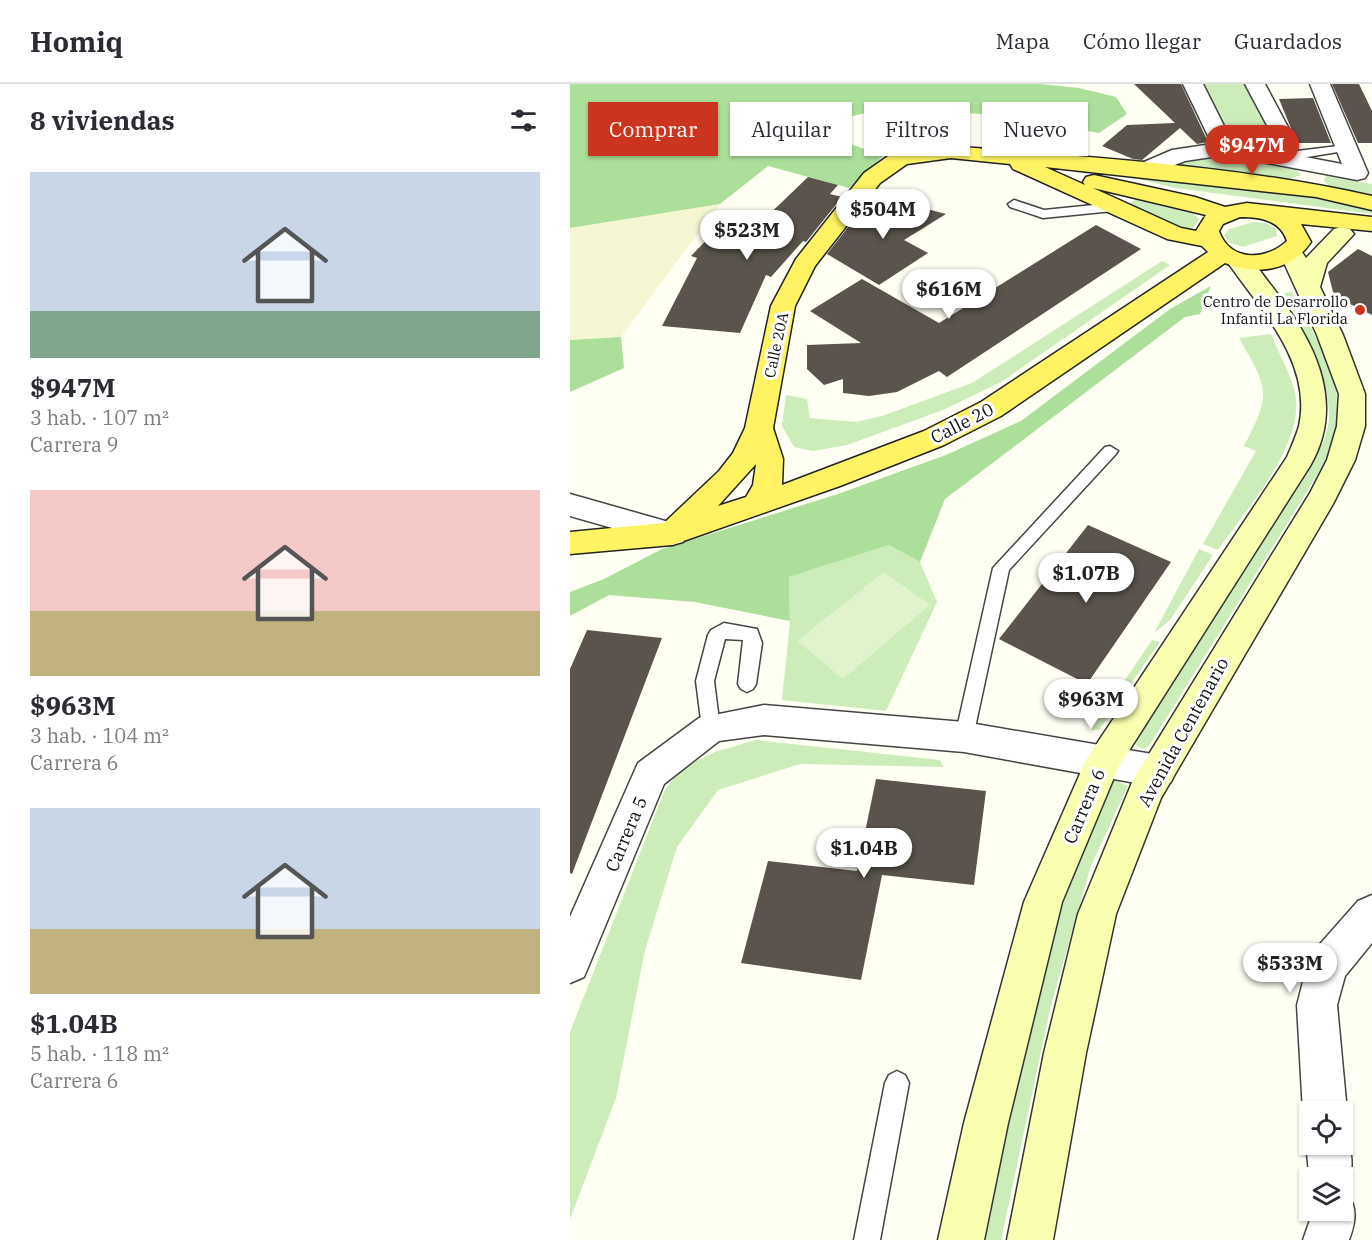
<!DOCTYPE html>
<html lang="es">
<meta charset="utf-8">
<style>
body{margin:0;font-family:"IBM Plex Serif",serif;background:#f7f7f7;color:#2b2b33;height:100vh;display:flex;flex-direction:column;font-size:22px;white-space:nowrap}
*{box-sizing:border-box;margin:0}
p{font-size:20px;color:#7c7c81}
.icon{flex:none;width:33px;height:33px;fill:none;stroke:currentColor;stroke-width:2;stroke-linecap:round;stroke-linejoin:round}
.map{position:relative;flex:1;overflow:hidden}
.side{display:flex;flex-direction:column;background:#fff;width:570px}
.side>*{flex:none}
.guide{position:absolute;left:18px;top:18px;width:570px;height:54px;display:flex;gap:12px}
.controls{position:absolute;left:729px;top:1017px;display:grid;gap:12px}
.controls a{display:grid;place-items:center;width:54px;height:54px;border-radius:0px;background:#fff;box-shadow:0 2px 4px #0004;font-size:30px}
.price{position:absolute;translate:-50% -51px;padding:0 14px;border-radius:21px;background:#fff;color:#222;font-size:20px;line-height:39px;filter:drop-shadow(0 2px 3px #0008)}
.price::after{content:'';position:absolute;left:50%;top:36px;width:18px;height:14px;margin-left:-9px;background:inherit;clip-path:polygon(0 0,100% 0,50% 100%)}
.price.on{background:#cb341f;color:#fff}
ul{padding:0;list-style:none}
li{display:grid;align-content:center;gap:12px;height:318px;padding:0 30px}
li span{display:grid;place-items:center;height:186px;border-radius:0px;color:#555}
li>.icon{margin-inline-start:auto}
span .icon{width:108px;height:108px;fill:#fffc;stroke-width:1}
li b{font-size:26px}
h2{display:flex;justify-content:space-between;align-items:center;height:72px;padding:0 30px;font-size:26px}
.pill{padding:0 21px;border-radius:0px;background:#fff;box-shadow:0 2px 4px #0004;font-size:21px;line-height:54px}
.pill.on{background:#cb341f;color:#fff}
header{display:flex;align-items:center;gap:36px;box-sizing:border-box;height:84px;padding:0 30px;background:#fff;border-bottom:2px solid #e1e1e2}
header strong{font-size:28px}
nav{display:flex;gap:33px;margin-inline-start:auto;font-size:21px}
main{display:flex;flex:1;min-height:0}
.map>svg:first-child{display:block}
.farmland{fill:#f4f7d2}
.green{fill:#ccedba}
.forest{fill:#acdf99}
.pitch{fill:#e0f3cd}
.building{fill:#5a544c}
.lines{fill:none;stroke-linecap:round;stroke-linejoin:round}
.lane-casing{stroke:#444;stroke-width:3}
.street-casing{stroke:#444;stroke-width:3}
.secondary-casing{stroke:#333;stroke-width:3}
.primary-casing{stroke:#222;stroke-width:3}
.lane{fill:#fff;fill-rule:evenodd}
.street{fill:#fff;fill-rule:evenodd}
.secondary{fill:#faffaf;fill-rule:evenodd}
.primary{fill:#fff364;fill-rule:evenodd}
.poi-dot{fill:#cb341f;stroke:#fff;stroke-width:2}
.labels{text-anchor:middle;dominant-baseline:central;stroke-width:6;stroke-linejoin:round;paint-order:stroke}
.far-poi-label{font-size:15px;fill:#111;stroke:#fff;text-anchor:end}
.far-street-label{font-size:15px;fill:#111;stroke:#fff}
.street-label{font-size:18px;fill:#111;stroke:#fff}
</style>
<header>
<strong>Homiq</strong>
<nav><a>Mapa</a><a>Cómo llegar</a><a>Guardados</a></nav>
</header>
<main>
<section class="side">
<h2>8 viviendas<svg class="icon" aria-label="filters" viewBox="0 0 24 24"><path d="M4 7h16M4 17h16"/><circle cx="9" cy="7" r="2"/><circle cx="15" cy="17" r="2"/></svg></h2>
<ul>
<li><span style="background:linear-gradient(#c9d6e8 75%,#7fa58c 0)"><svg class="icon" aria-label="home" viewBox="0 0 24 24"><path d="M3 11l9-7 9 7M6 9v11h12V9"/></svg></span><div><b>$947M</b><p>3 hab. · 107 m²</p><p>Carrera 9</p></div></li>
<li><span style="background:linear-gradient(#f6c9c9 65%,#c2b280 0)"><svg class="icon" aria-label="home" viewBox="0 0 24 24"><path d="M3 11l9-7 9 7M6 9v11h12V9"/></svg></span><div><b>$963M</b><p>3 hab. · 104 m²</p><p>Carrera 6</p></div></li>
<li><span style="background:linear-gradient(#c9d6e8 65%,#c2b280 0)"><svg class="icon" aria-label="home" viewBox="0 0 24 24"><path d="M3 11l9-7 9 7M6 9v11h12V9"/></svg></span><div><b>$1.04B</b><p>5 hab. · 118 m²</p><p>Carrera 6</p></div></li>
</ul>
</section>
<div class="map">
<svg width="802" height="1156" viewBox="0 0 802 1156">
<rect width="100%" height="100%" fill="#fffff4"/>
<!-- farmland -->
<path class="farmland" d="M150,120l-99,133 -51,3v-112z"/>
<!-- green -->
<path class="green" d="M634,0h51l26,73 -47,-10z
M647,73l78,12 6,6 -12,4 -113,-15z
M547,90l198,24 57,12v4l-196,-26z
M756,92l46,8v12l-43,-10 -5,-5z
M566,116l58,14 5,5 -6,9 -7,3 -58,-27z
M684,138l12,1 10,6 1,7 -34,11 -13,-4 -6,-7 5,-7z
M592,177l8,4 -169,117 -58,28 -96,35 -34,6 -19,-4 -12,-21 4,-31 21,4 3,19 45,4 27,-6 90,-33z
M722,208c19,37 48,83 47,125 0,15 -8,31 -13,44l-177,285 -7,3 -6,-4 1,-5 179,-282c6,-13 14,-29 13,-44 -1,-44 -26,-83 -45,-121z
M701,250c7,18 23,46 25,64 5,52 -50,111 -78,152l-15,-6 53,-93 -12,-5c28,-53 24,-57 -5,-108z
M319,461l31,17 17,40 -51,109 -104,-11 8,-79 -1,-44z
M629,465l14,6 -43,65 -16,13z
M582,556l8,2 -61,88h-8z
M186,656l184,20 3,7 -143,-3 -82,26 -41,57 -32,103 -29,148 -46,121v-187l94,-240 16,-23 35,-17z
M544,696l14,6 -37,80 -40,139 -50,235h-20l53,-240 42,-139z"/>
<!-- forest -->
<path class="forest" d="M0,0h470l39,4 37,9 11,17 -28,19 -101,-18 -112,-7 -66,16 -7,6 70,26 -34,32 -81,-22 -48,38 -150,24z
M641,202l-11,28 -15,3 -240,182 -25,63 -31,-17 -100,32 1,44 -95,-19 -86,-7 -39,21v-24l34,-13 58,-30 176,-55 108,-39 75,-34 149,-112z
M51,253l3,31 -54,24v-52z"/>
<!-- pitch -->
<path class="pitch" d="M314,488l46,33 -87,74 -46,-38z"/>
<!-- building -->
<path class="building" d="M564,0h47l27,58 -11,2 -17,-16 -38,32 -9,-1 -31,-13 25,-21 48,-2z
M762,0h27l13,27v32h-14z
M743,14l18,45h-34l-18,-44z
M238,93l30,8 -8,9 12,3 -36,45 -3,-1 -32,36 -5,-2 -26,58 -78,-7 35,-68 -6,-2 33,-34 30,7z
M323,116l53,14 -42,26 24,13 -49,32 -52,-31 40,-51 14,4z
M526,141l45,24 -194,128 -8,-6 -42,21 -28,4 -26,-3v-14l-19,6 -17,-16v-24l54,-2 -51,-32 52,-32 77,44z
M788,165l14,7v59l-38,-19 -6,-24z
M518,441l83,37 -84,122 -88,-45z
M17,546l75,8 -90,236 -2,-1v-204z
M306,695l110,12 -12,94 -92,-10 -21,105 -120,-17 27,-102 89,10z"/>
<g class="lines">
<!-- lane casing -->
<g class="lane-casing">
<path id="lane" d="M776,61l6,3 -2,2 -61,10 -6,-4 6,-4z
M444,116l30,10 69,-7 6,4 -6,4 -70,7 -33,-11 -2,-3z
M540,362l8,5 -3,4 -106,115 -36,167 -2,6 -7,2 -7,-2 -2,-6 38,-169 112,-121z
M154,539l33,6 5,14 -6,41 -3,5 -6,3 -6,-3 -3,-5 5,-44 -18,-1 -11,42 6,47 -2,6 -7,2 -7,-2 -2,-6 -6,-47 12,-46 3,-5z
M327,987l8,4 4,8 -29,157h-26l31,-157 4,-8z"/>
</g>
<!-- street casing -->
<g class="street-casing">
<path id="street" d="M613,0h20l30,60 44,8 -8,-23 -24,-45h20l24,45 11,27 42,8 -32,-80h20l38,89 -3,5 -8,2 -132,-25 -40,6 -40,16 -8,-2 -3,-5 3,-5 35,-15 40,-6z
M0,410l113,32 4,8 -4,8 -11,3 -102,-29z
M194,621l200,17 194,33 13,5 5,11 -5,11 -13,5 -194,-35 -200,-17 -45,6 -55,43 -80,193 -14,6v-66l68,-154 61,-45z
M802,811v48l-27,33 -8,29 10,107 -5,10v-10h-32v15l-7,-15 -6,-107 10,-39 6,-14 45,-51z
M772,1044c12,19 12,45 4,65 13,15 9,30 3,47h-46l7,-20 -1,-10 1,-1 32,1v-32h-32v4l-4,-38 4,-8v8h32z"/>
</g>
<!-- secondary casing -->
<g class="secondary-casing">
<path id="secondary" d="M772,143l8,2 4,5 -27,29 -7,24 23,48 22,59v32l-10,34 -22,44 -172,294 -45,116 -30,139 -33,187h-46l37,-187 34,-139 55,-134 177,-287 17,-33 10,-34 2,-32 -22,-59 -37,-81 4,-5h16l6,9 28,-29z
M668,169c14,3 23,20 32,31 42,53 78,117 40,182l-192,302 -56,134 -54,221 -24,117h-46l26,-117 60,-221 62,-142 201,-303c4,-10 9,-20 12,-31 14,-64 -40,-118 -73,-166l4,-5z"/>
</g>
<!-- primary casing -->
<g class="primary-casing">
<path id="primary" d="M381,62c140,12 284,19 421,50v14l-56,-13 -271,-30 40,18 -2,-3 3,-5 8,-2 101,22 30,10 22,-4 125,14v14l-71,-7 10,18c-20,29 -54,34 -86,21l-224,153 -57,29 -104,41 -168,59 -102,9v-22l94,-9 55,-52 14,-18 12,-25 26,-122 25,-47 68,-86 27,-19 27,-6zM381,74l59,6 3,5 154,70 35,7 6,6 -227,150 -57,29 -142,54 1,-26 -10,-31 22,-122 20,-40 65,-83 27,-19zM523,104l113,27 -10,16 -15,-3zM670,133c20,0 40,3 47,24 -21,20 -57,21 -68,-10l4,-7zM186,380l-3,21 -7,12 -28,9z"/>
</g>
<!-- lane -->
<use href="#lane" class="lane"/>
<!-- street -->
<use href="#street" class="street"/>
<!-- secondary -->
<use href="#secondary" class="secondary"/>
<!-- primary -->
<use href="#primary" class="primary"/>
</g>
<!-- markers -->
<circle class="poi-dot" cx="790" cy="226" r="6"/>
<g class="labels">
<!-- far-poi labels -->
<g class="far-poi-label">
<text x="778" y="217">Centro de Desarrollo<tspan x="778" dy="17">Infantil La Florida</tspan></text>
</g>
<!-- far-street labels -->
<g class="far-street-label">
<text transform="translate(206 261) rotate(-78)">Calle 20A</text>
</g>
<!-- street labels -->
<g class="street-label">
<text transform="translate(392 339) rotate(-27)">Calle 20</text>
<text transform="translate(613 648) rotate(-61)">Avenida Centenario</text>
<text transform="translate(514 722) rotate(-67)">Carrera 6</text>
<text transform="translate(56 750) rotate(-67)">Carrera 5</text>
</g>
</g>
</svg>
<div class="controls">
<a><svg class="icon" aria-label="locate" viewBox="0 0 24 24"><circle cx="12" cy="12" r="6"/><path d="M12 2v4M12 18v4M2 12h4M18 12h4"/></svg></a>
<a><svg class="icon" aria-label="layers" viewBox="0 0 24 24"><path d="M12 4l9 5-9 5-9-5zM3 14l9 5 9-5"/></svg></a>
</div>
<b class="price on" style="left:682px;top:92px">$947M</b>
<b class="price" style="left:313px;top:156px">$504M</b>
<b class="price" style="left:177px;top:177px">$523M</b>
<b class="price" style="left:379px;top:236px">$616M</b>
<b class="price" style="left:516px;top:520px">$1.07B</b>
<b class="price" style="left:521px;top:646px">$963M</b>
<b class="price" style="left:294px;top:795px">$1.04B</b>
<b class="price" style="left:720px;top:910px">$533M</b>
<div class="guide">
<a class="pill on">Comprar</a>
<a class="pill">Alquilar</a>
<a class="pill">Filtros</a>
<a class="pill">Nuevo</a>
</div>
</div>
</main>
